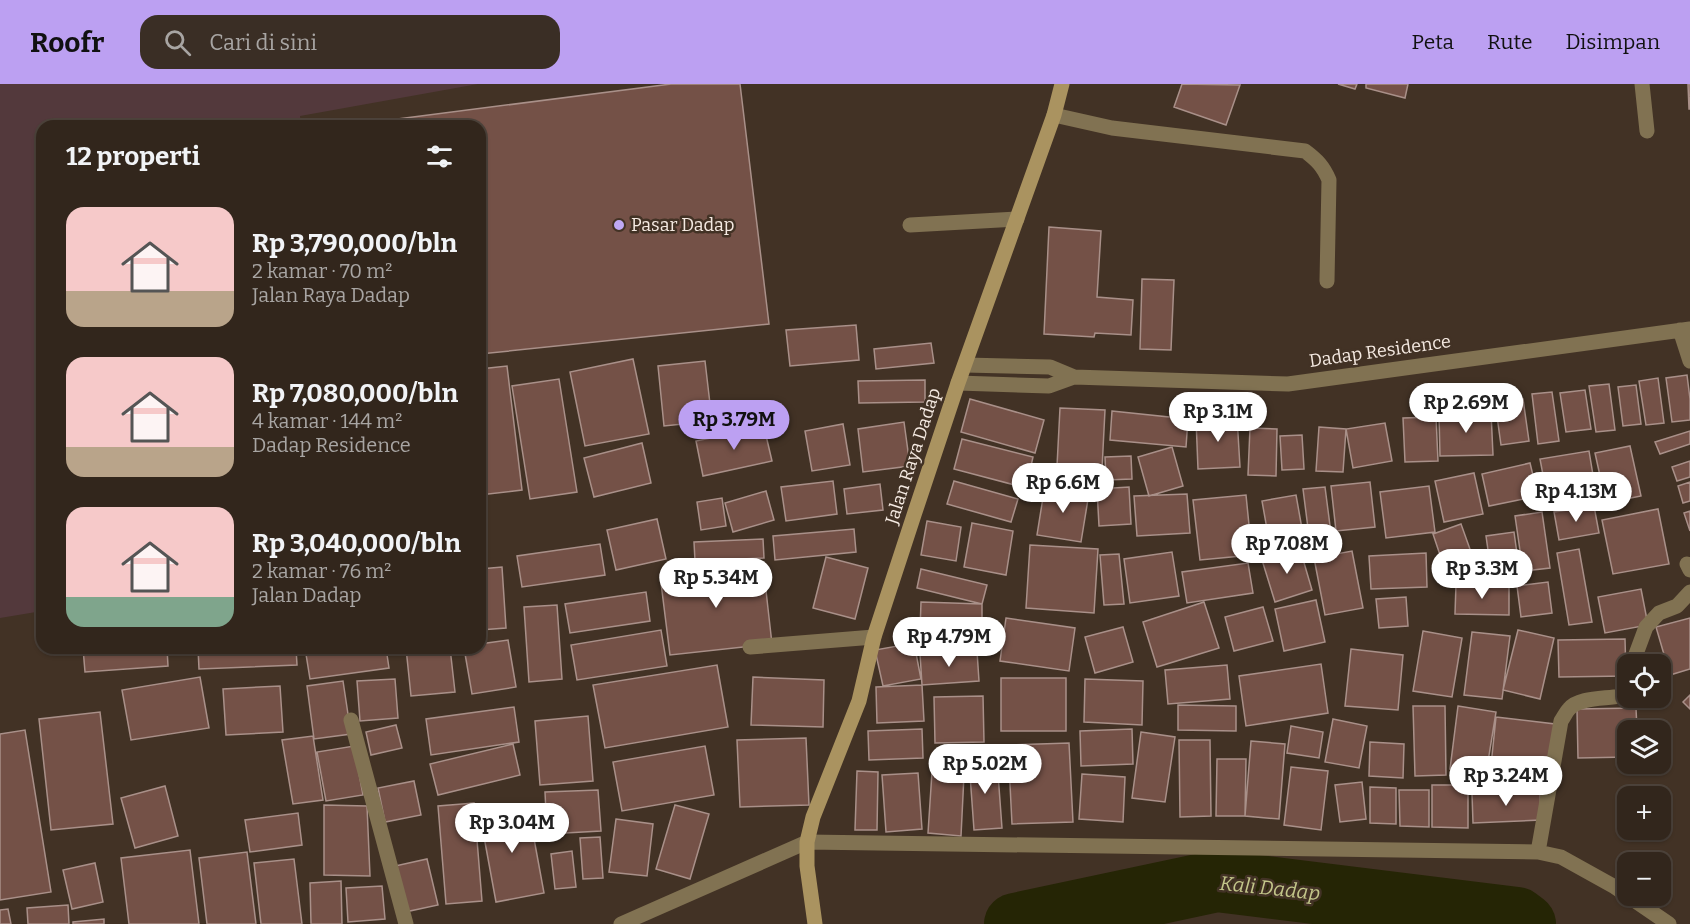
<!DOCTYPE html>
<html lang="id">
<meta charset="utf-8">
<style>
body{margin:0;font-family:Bitter,serif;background:#3a2e25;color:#f1f3f6;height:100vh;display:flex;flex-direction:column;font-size:22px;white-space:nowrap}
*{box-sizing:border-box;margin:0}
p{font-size:20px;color:#a8a5a3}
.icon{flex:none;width:33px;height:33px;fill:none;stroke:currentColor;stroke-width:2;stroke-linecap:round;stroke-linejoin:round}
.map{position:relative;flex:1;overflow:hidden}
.panel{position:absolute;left:36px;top:36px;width:450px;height:534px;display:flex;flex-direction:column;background:#32261c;border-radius:18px;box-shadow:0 2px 4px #0004,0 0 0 2px #4d433b}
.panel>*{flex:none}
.buttons{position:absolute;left:1617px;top:570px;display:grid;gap:12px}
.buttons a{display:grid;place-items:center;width:54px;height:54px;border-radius:12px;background:#32261c;box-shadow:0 2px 4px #0004,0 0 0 2px #4d433b;font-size:30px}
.price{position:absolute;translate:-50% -51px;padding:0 14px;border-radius:21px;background:#fff;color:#222;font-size:20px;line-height:39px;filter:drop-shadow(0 2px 3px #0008)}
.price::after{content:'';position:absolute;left:50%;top:36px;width:18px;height:14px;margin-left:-9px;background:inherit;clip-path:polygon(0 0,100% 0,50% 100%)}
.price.on{background:#bca0f2;color:#111}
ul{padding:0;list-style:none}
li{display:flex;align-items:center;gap:18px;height:150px;padding:0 30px}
li span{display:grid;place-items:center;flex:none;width:168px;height:120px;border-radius:18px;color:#555}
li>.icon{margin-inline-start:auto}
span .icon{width:72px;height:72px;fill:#fffc;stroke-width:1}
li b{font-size:26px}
h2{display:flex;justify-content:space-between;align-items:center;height:72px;padding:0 30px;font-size:26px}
header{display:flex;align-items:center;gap:36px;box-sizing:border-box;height:84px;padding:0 30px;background:#bca0f2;color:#111}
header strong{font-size:28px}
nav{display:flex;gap:33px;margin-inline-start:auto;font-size:21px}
.search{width:420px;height:54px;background:#3a2e25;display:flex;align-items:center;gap:15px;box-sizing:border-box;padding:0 21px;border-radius:18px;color:#a8a5a3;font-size:22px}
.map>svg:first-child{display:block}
.green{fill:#53393c}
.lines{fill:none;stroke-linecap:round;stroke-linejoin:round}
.river{stroke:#252505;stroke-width:62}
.building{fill:#745147;stroke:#a99089;stroke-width:1.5}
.lane{stroke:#817252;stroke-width:15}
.street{stroke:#817252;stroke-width:15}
.secondary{stroke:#aa9360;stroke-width:15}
.poi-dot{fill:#bfa8f4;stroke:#423225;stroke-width:2}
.labels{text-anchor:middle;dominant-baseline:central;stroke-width:5;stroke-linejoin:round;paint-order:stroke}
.poi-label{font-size:18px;fill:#f5eae2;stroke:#423225;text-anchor:start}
.street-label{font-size:18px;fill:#f5eae2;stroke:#423225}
.water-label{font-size:20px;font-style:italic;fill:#c3c68a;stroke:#423225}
</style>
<header>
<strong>Roofr</strong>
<div class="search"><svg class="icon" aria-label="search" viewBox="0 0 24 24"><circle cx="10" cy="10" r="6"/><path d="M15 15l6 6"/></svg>Cari di sini</div>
<nav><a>Peta</a><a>Rute</a><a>Disimpan</a></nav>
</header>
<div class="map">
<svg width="1690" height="840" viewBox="0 0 1690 840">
<rect width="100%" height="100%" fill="#423225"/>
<!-- green -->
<path class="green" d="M0,0h478l-178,32 1,10h-259v485l-42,7z"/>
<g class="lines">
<!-- river -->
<path class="river" d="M1015,840l202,-43 300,37 8,6"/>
</g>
<!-- building -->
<path class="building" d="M671,0h69l29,240 -289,30v-228h-137z
M1182,0l58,1 -14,40 -52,-18z
M1338,0h19l-2,5z
M1366,0h42l-3,14 -39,-10z
M1688,0h2v25h-1z
M1049,143l52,4 -4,66 36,3 -2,35 -36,-2 -1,4 -50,-3z
M1142,195l32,1 -3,70 -31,-1z
M856,241l3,35 -69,6 -4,-36z
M931,259l3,20 -58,6 -2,-20z
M633,275l16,75 -64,12 -15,-74z
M705,277l7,60 -48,5 -6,-60z
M507,282l15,124 -42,5v-126z
M1687,291l3,24v21l-18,2 -6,-44z
M1658,294l6,45 -18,2 -7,-44z
M559,295l18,113 -47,7 -18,-113z
M925,296v22l-66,1 -1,-22z
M1609,300l6,46 -19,2 -7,-46z
M1636,301l5,39 -18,2 -5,-39z
M1585,306l6,39 -25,3 -6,-39z
M1552,308l7,49 -21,3 -6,-50z
M970,315l74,21 -9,33 -74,-21z
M1523,315l6,42 -28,4 -6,-43z
M1060,324l45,2 -3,59 -45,-3z
M1112,327l76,8 -2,28 -76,-7z
M1491,328l2,43 -53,1 -1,-42z
M1237,333l3,50 -42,2 -2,-50z
M1436,333l2,44 -33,1 -2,-44z
M904,338l6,44 -47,6 -5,-43z
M1385,339l7,38 -39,7 -7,-39z
M843,340l7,41 -38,6 -7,-40z
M764,343l8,34 -69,15 -7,-35z
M1319,343l27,2 -3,43 -27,-1z
M1250,344l27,1 -1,47 -28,-1z
M1690,347v13l-30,10 -5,-12z
M1302,351l2,34 -22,1 -2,-34z
M962,355l71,18 -7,31 -72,-19z
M642,359l9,40 -57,14 -10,-39z
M1630,362l11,50 -35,7 -11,-50z
M1172,363l11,39 -34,10 -11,-39z
M1589,367l6,36 -48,9 -7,-37z
M1131,372l1,23 -26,1 -1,-23z
M1690,377v16l-13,4 -5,-14z
M1530,379l8,33 -49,10 -7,-32z
M1474,389l9,41 -39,8 -9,-41z
M833,397l4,33 -51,7 -5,-34z
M954,397l64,18 -7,23 -64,-18z
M1370,398l5,45 -39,4 -5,-45z
M1690,398v19l-7,2 -5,-17z
M880,400l3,26 -36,4 -3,-25z
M1045,401l44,8 -8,49 -44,-7z
M1429,402l6,46 -49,6 -6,-46z
M1129,403l2,37 -32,2 -2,-37z
M1325,403l7,54 -22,3 -7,-55z
M766,407l8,29 -41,12 -8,-29z
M1187,410l3,39 -53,3 -3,-40z
M1246,411l6,60 -52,5 -7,-60z
M1296,411l8,45 -34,6 -8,-45z
M722,414l4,28 -25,4 -4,-28z
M1594,422l5,27 -40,7 -5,-28z
M1658,425l11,55 -56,10 -11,-54z
M1690,427v20l-6,-18z
M1542,428l8,56 -27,3 -8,-55z
M657,435l9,40 -50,11 -9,-40z
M927,437l34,6 -5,34 -35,-6z
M972,439l41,8 -7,44 -42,-8z
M1461,440l15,42 -29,10 -14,-42z
M854,445l2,23 -81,8 -2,-24z
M1514,448l4,29 -28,3 -4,-28z
M763,455l1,19 -69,3 -1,-19z
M600,460l5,31 -83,12 -5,-31z
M1030,461l68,4 -4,64 -68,-5z
M1300,465l12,41 -37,12 -13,-42z
M1579,465l13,73 -23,3 -12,-72z
M1352,467l11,57 -38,7 -11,-57z
M1172,468l7,44 -49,7 -6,-44z
M1426,469l1,34 -56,2 -2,-33z
M1119,470l5,50 -20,1 -4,-50z
M826,473l42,11 -13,51 -42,-11z
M1248,479l5,30 -66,10 -5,-31z
M763,480l9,80 -102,11 -10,-80z
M502,483l4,61 -26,2v-61z
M921,485l66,16 -5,19 -65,-16z
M1548,498l4,31 -31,4 -4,-31z
M1456,500l53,1v30l-54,-1z
M1641,505l7,36 -43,8 -7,-36z
M646,508l4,29 -80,12 -5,-29z
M1406,513l2,29 -29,2 -3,-29z
M1316,516l9,42 -41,9 -9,-42z
M921,518l61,2v29l-62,-2z
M1204,518l15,46 -62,19 -14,-45z
M557,521l5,74 -33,3 -5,-75z
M1263,523l10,34 -39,10 -9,-34z
M1006,534l69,10 -6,43 -69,-10z
M1690,534v51l-20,6 -14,-48z
M1123,543l10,35 -38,11 -10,-36z
M661,546l6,36 -90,14 -6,-35z
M1518,546l36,8 -14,61 -37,-9z
M1423,547l39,7 -10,59 -39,-6z
M1472,548l38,4 -8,63 -38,-4z
M1625,555l1,37 -67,1 -1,-37z
M508,556l8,47 -44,7 -8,-46h16v-4z
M914,559l7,36 -38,7 -8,-36z
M83,564h84l1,18 -83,6z
M198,564h98l1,17 -98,4z
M305,564h81l3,20 -79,11z
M406,564h44l5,44 -44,4z
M1351,565l52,6 -5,55 -53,-4z
M977,567l2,30 -57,4 -2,-31z
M1321,580l7,49 -82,13 -7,-50z
M717,581l11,62 -123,21 -12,-63z
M1227,581l3,34 -62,5 -3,-34z
M200,593l9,51 -78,12 -9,-50z
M753,593l71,3 -1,47 -72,-2z
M1001,594h65v53h-65z
M395,595l3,39 -38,3 -3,-40z
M1085,595l58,2 -1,44 -58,-3z
M343,597l8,53 -37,5 -7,-53z
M922,601l2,36 -47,2 -1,-36z
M280,602l3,46 -57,3 -3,-46z
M1690,611v14l-7,-7z
M983,612l1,46 -49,1 -1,-46z
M1178,621l58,1v25l-58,-1z
M1413,622h32l1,69 -31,1z
M1458,622l38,6 -10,62 -36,-5z
M514,623l5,35 -88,13 -5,-36z
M1636,624l1,22h-9v27l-50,1 -1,-49z
M100,628l13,112 -62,6 -12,-111z
M588,632l5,65 -53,4 -5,-64z
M1496,633l59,7 -6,58 -59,-7z
M1333,635l34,7 -8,42 -34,-6z
M396,641l6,23 -31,7 -5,-23z
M1291,642l32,6 -4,26 -32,-5z
M922,645l1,29 -54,2 -1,-29z
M1132,645l1,35 -52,2 -1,-35z
M25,646l26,162 -51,8v-166z
M1141,648l34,5 -10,65 -33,-4z
M313,652l10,64 -30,4 -11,-64z
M806,654l3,67 -69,2 -3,-67z
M1179,656h31l1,76 -31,1z
M1251,657l34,3 -6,75 -34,-3z
M1370,658l34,2 -1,34 -34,-2z
M1069,659l4,79 -61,2 -4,-79z
M513,660l7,31 -82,20 -8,-31z
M354,662l9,49 -37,6 -9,-49z
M705,662l9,49 -92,16 -9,-49z
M1217,675h29l-1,57h-29z
M997,676l5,68 -28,2 -5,-69z
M1291,683l37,4 -7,59 -37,-5z
M857,687l21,1 -1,58h-22z
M932,688l32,3 -3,61 -33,-3z
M918,689l4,56 -36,3 -4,-57z
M1082,690l43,3 -2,45 -44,-3z
M414,697l7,34 -36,7 -7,-34z
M1362,698l4,37 -26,3 -5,-37z
M1432,701h36v43l-36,-1z
M165,702l13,50 -43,12 -14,-50z
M1370,703l26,1v36l-26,-1z
M598,706l3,41 -54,3 -2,-42z
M1399,706h30v37l-29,-1z
M1540,707l1,29 -68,3 -1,-29z
M474,719l8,98 -36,3 -8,-98z
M324,721l43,1 3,70 -46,-1z
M675,721l34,9 -19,65 -34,-10z
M528,722l16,87 -48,9 -16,-87z
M298,729l4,32 -52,7 -5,-32z
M616,735l37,5 -6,52 -38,-4z
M600,753l3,41 -20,1 -3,-41z
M190,766l9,74h-70l-8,-66z
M572,767l4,36 -21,2 -4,-35z
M247,768l9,72h-49l-8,-66z
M294,775l8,65h-41l-7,-61z
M427,775l11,46 -33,7 -10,-46z
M95,779l8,39 -31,7 -9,-39z
M341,797l1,43h-31l-1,-41z
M382,802l3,33 -37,3 -2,-34z
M68,821l1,19h-41l-1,-16z
M8,825l3,15h-11v-14z
M104,835v5h-31v-2z"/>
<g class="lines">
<!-- lane -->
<path class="lane" d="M1054,31l58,13 193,23c12,9 18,15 24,29l-2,101
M910,141l107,-6
M750,563l124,-10"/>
<!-- street -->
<path class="street" d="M1642,0l5,47
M1680,246l10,31
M965,281l85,2 24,10 214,7 402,-55
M958,299l91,3 25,-9
M1687,480l3,6
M1633,580l3,-10 10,-27 13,-14 18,-7 13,-14
M351,636l55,204
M1538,768l23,-131c3,-4 5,-9 8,-12 10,-12 36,-10 51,-13l8,-10
M621,840l186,-82 731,10 23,5 54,30 54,37"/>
<!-- secondary -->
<path class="secondary" d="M815,840l-8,-58v-24l6,-25 46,-116 15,-64 40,-122 44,-132 96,-268 8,-31"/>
</g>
<!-- markers -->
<circle class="poi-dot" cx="619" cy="141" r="6"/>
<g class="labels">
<!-- poi labels -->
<g class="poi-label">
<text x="631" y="141">Pasar Dadap</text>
</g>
<!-- street labels -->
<g class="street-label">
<text transform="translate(1380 267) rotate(-8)">Dadap Residence</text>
<text transform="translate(913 372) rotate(-72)">Jalan Raya Dadap</text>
</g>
<!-- water labels -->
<g class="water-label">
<text transform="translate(1270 804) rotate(6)">Kali Dadap</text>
</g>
</g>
</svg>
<div class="buttons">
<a><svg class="icon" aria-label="locate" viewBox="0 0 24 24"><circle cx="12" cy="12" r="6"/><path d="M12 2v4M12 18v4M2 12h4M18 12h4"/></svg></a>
<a><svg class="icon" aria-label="layers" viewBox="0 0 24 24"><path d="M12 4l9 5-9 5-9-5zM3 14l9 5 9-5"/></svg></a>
<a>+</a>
<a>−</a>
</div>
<b class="price" style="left:1466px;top:350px">Rp 2.69M</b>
<b class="price" style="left:1218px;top:359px">Rp 3.1M</b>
<b class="price on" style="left:734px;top:367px">Rp 3.79M</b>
<b class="price" style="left:1063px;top:430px">Rp 6.6M</b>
<b class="price" style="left:1576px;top:439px">Rp 4.13M</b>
<b class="price" style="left:1287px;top:491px">Rp 7.08M</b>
<b class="price" style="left:1482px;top:516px">Rp 3.3M</b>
<b class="price" style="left:716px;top:525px">Rp 5.34M</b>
<b class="price" style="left:949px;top:584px">Rp 4.79M</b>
<b class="price" style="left:985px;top:711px">Rp 5.02M</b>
<b class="price" style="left:1506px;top:723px">Rp 3.24M</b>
<b class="price" style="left:512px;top:770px">Rp 3.04M</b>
<section class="panel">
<h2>12 properti<svg class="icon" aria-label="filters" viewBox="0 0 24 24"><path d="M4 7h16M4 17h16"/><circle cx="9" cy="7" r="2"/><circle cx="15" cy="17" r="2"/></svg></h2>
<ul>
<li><span style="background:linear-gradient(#f6c9c9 70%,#b9a48a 0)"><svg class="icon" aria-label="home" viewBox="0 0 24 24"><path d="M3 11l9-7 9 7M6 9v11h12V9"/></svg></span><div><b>Rp 3,790,000/bln</b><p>2 kamar · 70 m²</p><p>Jalan Raya Dadap</p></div></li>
<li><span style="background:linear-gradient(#f6c9c9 75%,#b9a48a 0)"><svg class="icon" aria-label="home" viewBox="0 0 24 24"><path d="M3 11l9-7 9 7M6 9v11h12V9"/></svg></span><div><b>Rp 7,080,000/bln</b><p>4 kamar · 144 m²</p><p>Dadap Residence</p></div></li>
<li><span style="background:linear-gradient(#f6c9c9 75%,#7fa58c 0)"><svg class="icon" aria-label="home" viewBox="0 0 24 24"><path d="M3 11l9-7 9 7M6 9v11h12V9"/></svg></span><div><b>Rp 3,040,000/bln</b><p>2 kamar · 76 m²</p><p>Jalan Dadap</p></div></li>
</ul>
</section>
</div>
